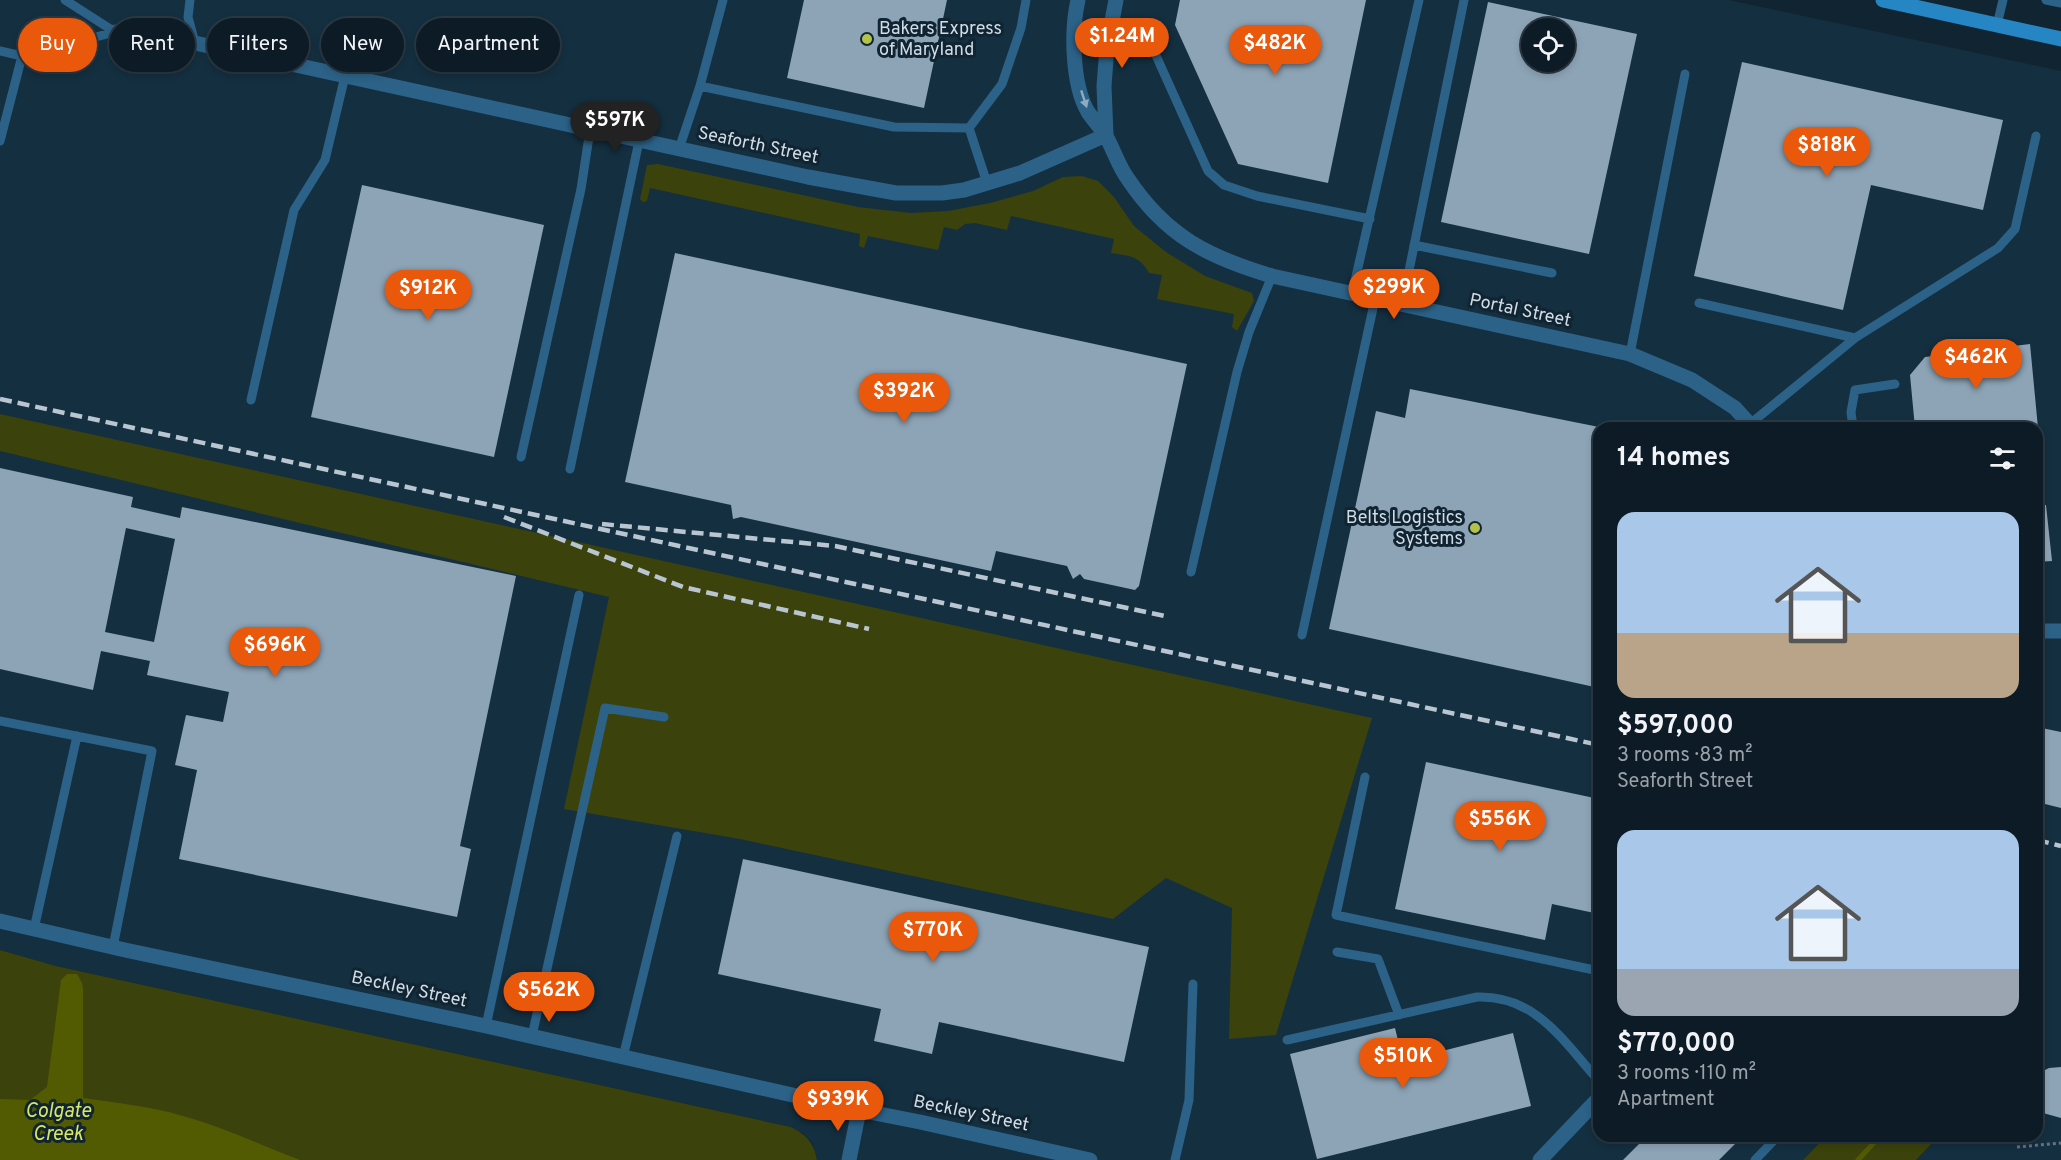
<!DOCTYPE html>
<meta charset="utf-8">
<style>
body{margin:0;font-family:Overpass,sans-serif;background:#1a2832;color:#f1f3f6;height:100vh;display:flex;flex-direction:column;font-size:22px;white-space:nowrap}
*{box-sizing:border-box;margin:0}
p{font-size:20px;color:#9aa1a7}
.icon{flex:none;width:33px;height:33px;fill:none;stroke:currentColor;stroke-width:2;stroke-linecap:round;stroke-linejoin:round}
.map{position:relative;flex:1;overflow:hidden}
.drawer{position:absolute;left:1593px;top:422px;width:450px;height:720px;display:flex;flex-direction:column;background:#0c1b26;border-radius:18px;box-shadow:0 3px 9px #0003,0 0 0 2px #2c3943}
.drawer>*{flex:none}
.banner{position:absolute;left:18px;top:18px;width:570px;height:54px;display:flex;gap:12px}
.tools{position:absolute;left:1521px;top:18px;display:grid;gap:12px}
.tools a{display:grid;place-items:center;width:54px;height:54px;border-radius:50%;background:#0c1b26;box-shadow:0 3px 9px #0003,0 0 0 2px #2c3943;font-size:30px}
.price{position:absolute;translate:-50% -51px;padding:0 14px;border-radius:21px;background:#ea580c;color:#fff;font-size:20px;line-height:39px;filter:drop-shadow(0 2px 3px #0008)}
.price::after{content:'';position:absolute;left:50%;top:36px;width:18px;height:14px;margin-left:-9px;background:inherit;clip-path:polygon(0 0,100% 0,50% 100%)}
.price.active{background:#222;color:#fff}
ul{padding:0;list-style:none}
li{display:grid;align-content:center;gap:12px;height:318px;padding:0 24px}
li span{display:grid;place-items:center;height:186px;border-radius:18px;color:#555}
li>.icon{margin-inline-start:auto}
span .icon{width:108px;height:108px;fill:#fffc;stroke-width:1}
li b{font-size:26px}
h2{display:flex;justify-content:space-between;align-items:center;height:72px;padding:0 24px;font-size:26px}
.chip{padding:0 21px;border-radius:27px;background:#0c1b26;box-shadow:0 3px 9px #0003,0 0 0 2px #2c3943;font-size:21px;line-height:54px}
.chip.active{background:#ea580c;color:#fff}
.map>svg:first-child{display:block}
.built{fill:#142f40;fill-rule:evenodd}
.green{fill:#3c420b}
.water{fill:#535b02}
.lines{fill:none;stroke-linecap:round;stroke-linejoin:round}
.stream{stroke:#535b02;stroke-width:5}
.building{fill:#8da4b6;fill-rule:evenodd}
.path{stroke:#62737f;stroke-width:3;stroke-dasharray:3 3;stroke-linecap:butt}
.lane{stroke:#2c6288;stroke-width:9}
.street{stroke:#2c6288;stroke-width:15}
.secondary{stroke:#2686c3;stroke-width:15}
.rail{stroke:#b9c6d1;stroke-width:4.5;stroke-dasharray:12 6;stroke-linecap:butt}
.oneway{fill:#8eabc0}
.poi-dot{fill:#b5c249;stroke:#102432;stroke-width:2}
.labels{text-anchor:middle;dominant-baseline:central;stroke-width:6;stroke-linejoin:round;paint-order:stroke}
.poi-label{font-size:18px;fill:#d0dce6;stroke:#102432;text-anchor:start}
.street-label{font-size:18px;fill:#d0dce6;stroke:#102432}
.water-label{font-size:20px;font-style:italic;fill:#d8e764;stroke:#102432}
</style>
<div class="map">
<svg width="2061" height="1160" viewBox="0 0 2061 1160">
<rect width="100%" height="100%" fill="#102432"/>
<!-- built -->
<path class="built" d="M0,0h1729l332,71v1089h-145l23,-24h98v-104l4,-5 -4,-3v-596h-438v708h227l-23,24h-986l-4,-16 -9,-10 -13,-7 -735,-161 -56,-16zM1532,28h32v34h-32z"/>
<!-- green -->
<path class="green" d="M658,164l200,43 53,6 37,-2 42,-8 43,-12 30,-14 19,-1 16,5 16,16 20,29 32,26 39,24 47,17 2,8 -17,30 -5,-4 2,-13 -77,-15 5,-24 -13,-2c-10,-18 -20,-17 -38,-20l3,-14 -103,-23 -4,14 -32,-7 -10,1 -8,6 -13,-3 -6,23 -70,-14 -4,12 -5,-2 1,-12 -210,-46 -3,13 -4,1 -3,-3 7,-34z
M0,414l1372,304 -96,317 -47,4 3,-131 -66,-30 -53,41 -373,-80 -176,-30 45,-212 -609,-146z
M0,950l56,16 735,161c16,8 23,16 26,33h-817z
M1826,1136h113l-23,24h-113z"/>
<!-- water -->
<path class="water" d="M67,974h10l5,9 1,6v109c33,5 67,8 100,18 40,11 78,29 117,44h-300v-61l30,1 17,-13 14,-107z"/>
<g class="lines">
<!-- stream -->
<path class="stream" d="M1858,1160l22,-24"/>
</g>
<!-- building -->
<path class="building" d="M804,0h143l-23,108 -137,-30z
M1180,0h186l-38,183 -90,-19 -63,-139z
M1488,2l149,32 -48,220 -148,-32zM1532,28h32v34h-32z
M1742,62l261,58 -20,90 -112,-25 -28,125 -149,-34z
M362,185l182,40 -50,232 -183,-40z
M675,253l512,111 -48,222 -4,4 -51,-11 -4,-5 -7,5 -6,-13 -71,-15 -5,20 -250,-54 -8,2 -2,-14 -106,-23z
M2030,344l8,84h-123l-5,-53 15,-18z
M1410,389l189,38v261l-270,-59 47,-218 29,7z
M0,468l133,29 -2,10 49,11 2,-11 334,69 -56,270 11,3 -14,68 -278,-58 18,-89 -22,-5 11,-50 37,7 6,-30 -82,-17 3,-14 -49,-10 -8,39 -93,-21zM126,528l49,11 -21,103 -49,-10z
M2037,505h9l6,56 -15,1z
M2037,727l24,5v76l-24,-6z
M1426,762l173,37v115l-47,-10 -7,36 -150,-31z
M743,859l406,88 -25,115 -185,-40 -7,32 -58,-13 7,-32 -163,-35z
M1395,1028l8,33 110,-28 18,73 -214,53 -27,-105z
M2061,1067v51l-18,-5 -6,-8v-31l12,-6z
M1647,1136h96l-24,24h-96z"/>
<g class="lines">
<!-- path -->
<path class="path" d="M2017,1147l44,-4"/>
<!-- lane -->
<path class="lane" d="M190,0l-2,17 7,26
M2046,0l15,3
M1997,25l6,-25
M1149,40l59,131 16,14 33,11 113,23
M0,51l22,5
M700,86l194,41 75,1
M0,141l22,-85 93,-24 -50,-32
M679,149l21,-63 23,-86
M987,183l-18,-55 33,-44 19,-56 5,-28
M1414,245l138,28
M1352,294l67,-294
M1699,303l156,35
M1402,305l62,-305
M1630,354l55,-280
M251,400l43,-190 31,-50 20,-84
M1750,424l105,-86 143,-90 17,-19 21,-93
M1853,428l-2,-16 4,-22 40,-6
M521,457l60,-268 9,-59
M570,469l69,-328
M1191,572l46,-200 12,-40 23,-56
M1302,635l73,-336
M0,721l152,30 -39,196
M1365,777l-29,138 263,56
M34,929l43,-193
M1337,952l41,7 21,56
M486,1026l93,-431
M532,1036l73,-328 59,9
M1287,1040l190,-43c59,-2 86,44 122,84
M623,1057l54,-221
M1175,1160l14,-60 4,-116
M1755,1160l23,-24"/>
<!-- street -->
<path class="street" d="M1078,0c-7,30 -6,85 10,112 6,9 14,17 19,26 7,13 12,29 21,41 38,57 80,78 144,97l358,78 62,26 43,28 18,20
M115,32l80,11 613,134 88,16h46l22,-3 56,-17 86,-38
M1106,135l-2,-49 3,-39 9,-47
M2037,631h24
M0,921l125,29 361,76 373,84 61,12 170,38
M849,1160l10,-50
M1540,1160l59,-62"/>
<!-- secondary -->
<path class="secondary" d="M1883,0l178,39"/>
<!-- rail -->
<path class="rail" d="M0,399l1599,346
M504,517l179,70 186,42
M602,524l233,22 330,70
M2037,840l24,6"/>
</g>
<!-- one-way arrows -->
<defs><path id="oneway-solid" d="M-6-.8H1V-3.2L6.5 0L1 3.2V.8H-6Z" transform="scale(1.5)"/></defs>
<use class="oneway" href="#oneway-solid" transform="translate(1084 99) rotate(72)"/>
<!-- markers -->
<g class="poi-dot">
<circle cx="867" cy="39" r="6"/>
<circle cx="1475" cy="528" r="6"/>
</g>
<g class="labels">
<!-- poi labels -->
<g class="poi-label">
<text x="879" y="29">Bakers Express<tspan x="879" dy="21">of Maryland</tspan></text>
<text x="1463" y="518" text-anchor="end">Belts Logistics<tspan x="1463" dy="21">Systems</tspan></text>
</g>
<!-- street labels -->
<g class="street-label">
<text transform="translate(758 146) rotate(12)">Seaforth Street</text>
<text transform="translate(1520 311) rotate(12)">Portal Street</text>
<text transform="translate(409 990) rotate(12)">Beckley Street</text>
<text transform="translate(971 1114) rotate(12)">Beckley Street</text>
</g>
<!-- water labels -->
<g class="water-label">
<text x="58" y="1112">Colgate<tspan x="58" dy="23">Creek</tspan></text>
</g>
</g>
</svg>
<div class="tools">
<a><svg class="icon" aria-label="locate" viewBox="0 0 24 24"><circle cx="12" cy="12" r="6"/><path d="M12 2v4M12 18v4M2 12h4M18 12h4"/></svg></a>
</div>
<b class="price" style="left:1122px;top:69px">$1.24M</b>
<b class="price" style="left:1275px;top:76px">$482K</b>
<b class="price active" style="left:615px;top:153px">$597K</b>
<b class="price" style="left:1827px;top:178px">$818K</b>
<b class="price" style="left:1394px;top:320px">$299K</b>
<b class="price" style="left:428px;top:321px">$912K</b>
<b class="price" style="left:1976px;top:390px">$462K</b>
<b class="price" style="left:904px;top:424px">$392K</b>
<b class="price" style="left:275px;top:678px">$696K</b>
<b class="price" style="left:1500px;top:852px">$556K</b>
<b class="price" style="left:933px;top:963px">$770K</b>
<b class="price" style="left:549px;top:1023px">$562K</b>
<b class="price" style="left:1403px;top:1089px">$510K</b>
<b class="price" style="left:838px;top:1132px">$939K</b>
<div class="banner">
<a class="chip active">Buy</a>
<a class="chip">Rent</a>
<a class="chip">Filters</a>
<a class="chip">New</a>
<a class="chip">Apartment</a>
</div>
<section class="drawer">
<h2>14 homes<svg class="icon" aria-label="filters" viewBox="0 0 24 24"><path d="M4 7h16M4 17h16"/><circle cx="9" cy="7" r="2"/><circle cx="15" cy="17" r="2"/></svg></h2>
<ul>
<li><span style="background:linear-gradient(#a9c7e8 65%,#b9a48a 0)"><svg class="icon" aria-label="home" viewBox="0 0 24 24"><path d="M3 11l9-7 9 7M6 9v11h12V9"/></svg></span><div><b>$597,000</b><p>3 rooms · 83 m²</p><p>Seaforth Street</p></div></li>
<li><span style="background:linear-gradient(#a9c7e8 75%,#9aa5b1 0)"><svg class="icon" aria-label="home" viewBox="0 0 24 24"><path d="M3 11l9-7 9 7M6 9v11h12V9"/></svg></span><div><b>$770,000</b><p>3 rooms · 110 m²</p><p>Apartment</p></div></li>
</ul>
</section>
</div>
